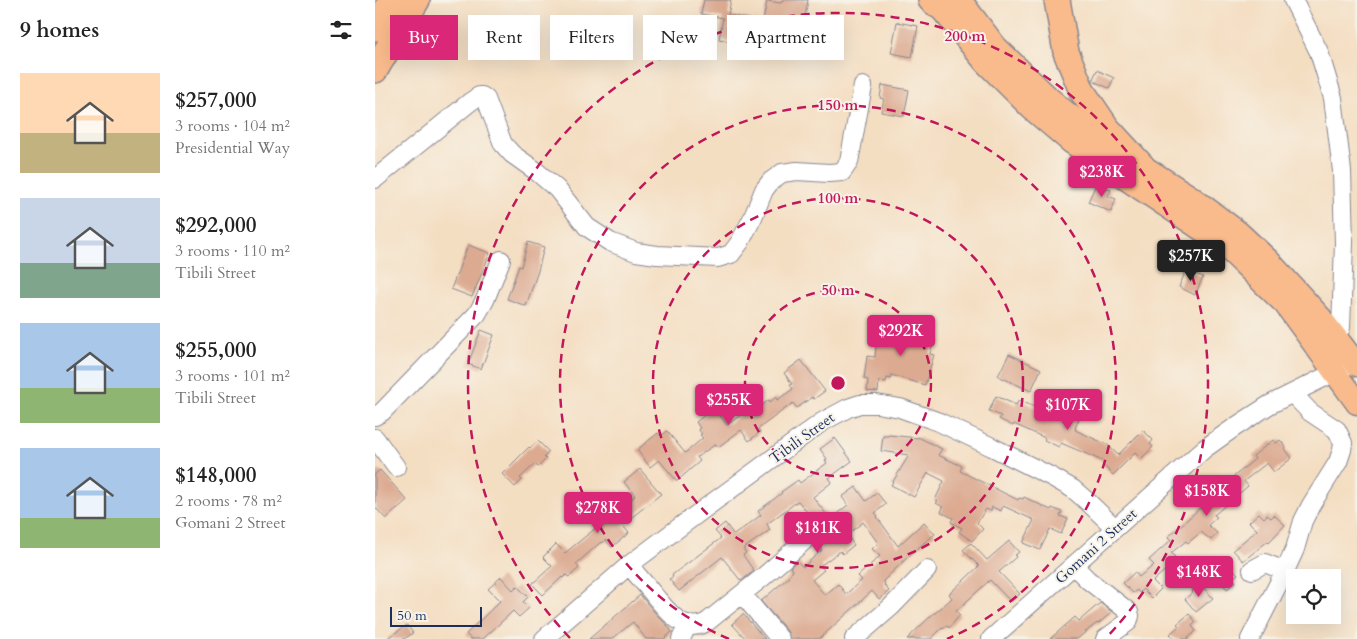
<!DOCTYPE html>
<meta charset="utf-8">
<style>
body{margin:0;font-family:Cardo,serif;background:#f2f2f2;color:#222;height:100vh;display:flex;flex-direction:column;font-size:19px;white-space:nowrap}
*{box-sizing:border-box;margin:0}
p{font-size:16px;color:#767676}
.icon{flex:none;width:28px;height:28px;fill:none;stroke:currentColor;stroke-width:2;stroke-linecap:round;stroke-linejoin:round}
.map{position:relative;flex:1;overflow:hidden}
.panel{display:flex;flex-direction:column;background:#fff;width:375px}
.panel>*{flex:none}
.guide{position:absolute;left:15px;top:15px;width:475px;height:45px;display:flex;gap:10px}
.controls{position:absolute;left:911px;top:569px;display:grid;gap:10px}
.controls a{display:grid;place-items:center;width:55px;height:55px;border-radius:0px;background:#fff;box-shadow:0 5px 20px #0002;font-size:25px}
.scale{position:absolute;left:15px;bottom:12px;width:92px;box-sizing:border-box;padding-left:5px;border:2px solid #1b2f5e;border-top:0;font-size:14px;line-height:18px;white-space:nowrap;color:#1b2f5e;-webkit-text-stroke:4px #f7f3e8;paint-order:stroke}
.price{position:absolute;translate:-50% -42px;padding:0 11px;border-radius:5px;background:#db2777;color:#fff;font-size:16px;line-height:32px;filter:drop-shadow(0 1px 2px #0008)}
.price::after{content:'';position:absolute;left:50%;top:30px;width:15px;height:11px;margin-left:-8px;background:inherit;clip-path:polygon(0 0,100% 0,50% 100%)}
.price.current{background:#222;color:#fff}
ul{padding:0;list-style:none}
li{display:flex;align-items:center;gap:15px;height:125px;padding:0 20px}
li span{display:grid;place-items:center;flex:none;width:140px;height:100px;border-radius:0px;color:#555}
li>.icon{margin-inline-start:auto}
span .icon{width:60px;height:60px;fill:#fffc;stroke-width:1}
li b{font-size:21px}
h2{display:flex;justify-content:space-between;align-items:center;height:60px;padding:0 20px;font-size:21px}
.tag{padding:0 18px;border-radius:0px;background:#fff;box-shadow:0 5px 20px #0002;font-size:18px;line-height:45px}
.tag.current{background:#db2777;color:#fff}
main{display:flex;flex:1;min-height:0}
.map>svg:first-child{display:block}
.building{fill:#dcaa91;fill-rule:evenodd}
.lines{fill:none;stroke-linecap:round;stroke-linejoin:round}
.minor-casing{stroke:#888690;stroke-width:20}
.major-casing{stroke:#888690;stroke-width:25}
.highway-casing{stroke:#888690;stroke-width:28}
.minor{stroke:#fff;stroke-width:18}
.major{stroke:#fabb8c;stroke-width:22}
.highway{stroke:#fabb8c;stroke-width:25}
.ring{fill:none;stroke:#c2185b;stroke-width:2.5;stroke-dasharray:9 6}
.labels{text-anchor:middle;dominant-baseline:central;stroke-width:4;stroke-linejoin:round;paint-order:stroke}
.street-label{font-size:15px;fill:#1b2f5e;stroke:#f7f3e8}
.centre{fill:#c2185b;stroke:#f7f3e8;stroke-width:2.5}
.ring-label{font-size:15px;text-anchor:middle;font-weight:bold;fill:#c2185b;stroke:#f7f3e8;stroke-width:4;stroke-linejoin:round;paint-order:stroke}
</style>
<main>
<section class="panel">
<h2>9 homes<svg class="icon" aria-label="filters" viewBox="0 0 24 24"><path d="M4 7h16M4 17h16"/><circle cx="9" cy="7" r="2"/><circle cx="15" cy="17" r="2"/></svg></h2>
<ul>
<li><span style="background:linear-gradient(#ffd9b3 60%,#c2b280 0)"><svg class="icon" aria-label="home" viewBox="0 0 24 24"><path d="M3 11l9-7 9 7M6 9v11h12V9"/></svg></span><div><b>$257,000</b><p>3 rooms · 104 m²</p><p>Presidential Way</p></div></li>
<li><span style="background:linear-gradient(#c9d6e8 65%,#7fa58c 0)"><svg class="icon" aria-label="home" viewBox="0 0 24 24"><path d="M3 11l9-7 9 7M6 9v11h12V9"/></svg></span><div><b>$292,000</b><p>3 rooms · 110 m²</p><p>Tibili Street</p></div></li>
<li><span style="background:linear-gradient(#a9c7e8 65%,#8fb573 0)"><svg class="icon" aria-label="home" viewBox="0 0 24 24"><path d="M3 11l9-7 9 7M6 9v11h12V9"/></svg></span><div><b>$255,000</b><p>3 rooms · 101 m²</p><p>Tibili Street</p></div></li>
<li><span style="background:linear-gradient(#a9c7e8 70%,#8fb573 0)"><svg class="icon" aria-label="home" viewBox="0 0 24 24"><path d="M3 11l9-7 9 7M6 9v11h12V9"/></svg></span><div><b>$148,000</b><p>2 rooms · 78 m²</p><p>Gomani 2 Street</p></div></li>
</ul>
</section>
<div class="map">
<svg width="982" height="639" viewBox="0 0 982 639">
<rect width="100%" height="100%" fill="#f7f3e8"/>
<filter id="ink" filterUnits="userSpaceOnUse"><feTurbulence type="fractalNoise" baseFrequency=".02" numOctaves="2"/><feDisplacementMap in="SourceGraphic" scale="10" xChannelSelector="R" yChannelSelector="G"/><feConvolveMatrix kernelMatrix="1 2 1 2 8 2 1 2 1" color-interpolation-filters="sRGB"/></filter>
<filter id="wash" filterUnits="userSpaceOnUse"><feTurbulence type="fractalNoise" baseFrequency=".0096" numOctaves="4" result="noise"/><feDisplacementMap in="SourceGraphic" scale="20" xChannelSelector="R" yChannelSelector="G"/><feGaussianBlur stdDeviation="1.12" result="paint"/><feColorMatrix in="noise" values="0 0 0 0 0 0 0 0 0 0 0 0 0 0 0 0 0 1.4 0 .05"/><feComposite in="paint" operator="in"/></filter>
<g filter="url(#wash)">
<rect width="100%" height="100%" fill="#f4dec2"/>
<g id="blocks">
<!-- building -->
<path class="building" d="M329,0h27l-3,15 31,6 -4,25 -36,-7 4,-21 -22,-4z
M407,0h26l-6,33 -40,-8 5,-24 14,2z
M522,22l21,4 -6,31 -21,-4z
M722,70l17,8 -5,10 -16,-7v-2z
M507,85l27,5 -5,26 -23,-4 3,-13 -4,-1z
M721,184l15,6 -3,6 8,3 -5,13 -23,-10z
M153,242l16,5 -6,24 -12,35 -19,-7 12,-33 2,1z
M93,245l22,8 -18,44 -21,-8z
M811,270l17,7 -8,18 -16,-8z
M539,317l17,5 -5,19 7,2 -3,11 4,1 -9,30 -34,-10v4l-4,-1 -1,4 -7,-1 -1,11 -11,-1 1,-11 -4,-1 3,-23 8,1 2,-23 11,1 1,-1 19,2z
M106,330l13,5 -13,34 -13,-5z
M634,354l32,15 -10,22 -33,-15z
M426,360l24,31 -11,8 -2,-2 -15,11 -4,-5 -35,26 2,3 -11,9 -8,-11 -23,17 -2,-3 -19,13 3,4 -23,20 -18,-21 -9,7 -13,-17 21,-17 3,3 6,-5 18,22 18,-15 -3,-3 2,-1 -4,-5 2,-1 -4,-6 18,-14 13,17 21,-15 3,3 18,-13 1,2 6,-5 1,3 16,-11 -3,-4 2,-1 -8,-11z
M621,396l20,9 3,-5 35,16 11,-20 16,8 -6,12 4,2 -4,10 1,1 -1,1 33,15 10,10 25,-25 10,10 -3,4 3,3 -12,12 -6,-6 -22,22 -10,-10 2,-3 -44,-19 -2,4 -15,-7 1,-2 -31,-14 -1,2 -14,-7 2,-3 -12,-5z
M514,435l29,3v-1l24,12 -4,6 24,11 -2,5 58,29 1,-2 4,1 1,-2 27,13 1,-2 10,4 -2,4 8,3 -7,15 -11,-5 -10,21 -17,-7 11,-23 -31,-14 -2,5 -9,-4 -1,4 -5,-2 -9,14 6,6 -11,12 -13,-9 3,-4 -11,-6 2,-4 -12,-6 2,-5 -7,-4 2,-2 -3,-1 9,-19 -16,-8 -14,24 -23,-12 18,-30 -28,-4 2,-15h5z
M460,438l17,23 -23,17 3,4 -19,15 17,22 18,-14 -6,-8 14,-10 10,14 11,-8 9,11 -11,9 3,3 -1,1 21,29 26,-24 11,12 -22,18 -30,29 2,3 -1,1 5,6 -10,8 -7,-8 -53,48h-29l-2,-7 -27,-31 28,-24 -1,-1 5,-5 -3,-4 7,-6 6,6 19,-17 -9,-14 9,-6 -24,-29 -31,23 3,6 -27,19 3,4 -3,2 11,16 -13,10 -19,-24 -43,34 -10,-12 4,-2 -1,-2 49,-37 -6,-7 10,-8 9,12 27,-20 -3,-4 24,-18 -1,-1 17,-12 2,3 27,-20 -2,-3 2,-1 -7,-10zM488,522l15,21 -6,6 8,7 -22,20 4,4 -16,14 -8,-10 -13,11 -13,-15 12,-10 -4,-4 20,-15 3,3 11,-9 -7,-10z
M898,440l3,3 4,-3 6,7 -1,2 7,9 -18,14 -7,-9 -23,18 4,5 -34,29 3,2 -9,8 9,8 -6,7 -10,-8 -13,11 -2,-2 -15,12 4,4 -9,8 3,2 -16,14 8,8 -9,9 -9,-9 -4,4 -2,-3 -4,3 -10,-10 12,-11 4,5 15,-12 -5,-5 22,-20 -3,-3 53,-48 -1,-1 35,-29 -2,-3z
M163,441l11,11 -5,5 2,2 -8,8 -3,-3 -15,14 2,2 -7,7 -13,-13 27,-27 1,1z
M265,469l21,25 -39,31 7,8 -17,14 -6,-7 -4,3 -1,-1 -25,22 3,4 -10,9 -3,-2 -3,3 -1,-1 -19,18 -11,-11 20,-18 -9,-9 13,-13 9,9 70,-57 -11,-14z
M5,470l27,30 -21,19 -11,-12v-33z
M884,513l5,5 3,-3 4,3 3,-3 11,10 -16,17 -1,-1 -25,20 -10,-11 24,-20 -8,-8z
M634,541l10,11 -4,3 1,2 -17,15 21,22 -9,8 -21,-22 -34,31 4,4 -11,13 -2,-2 -4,3 -1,-1 -11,11h-24l27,-26h1l17,-15 -3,-4 30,-28 -16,-16 8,-7 16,17z
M853,563l10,11 -5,4 3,4 -9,7 -15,-17 8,-8 3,3z
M126,577l12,13 4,-4 11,11 -5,5 6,6 -10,9 -6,-6 -30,28h-12l-5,-5 34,-33 -12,-12z
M824,583l14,15 -17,14 -11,-13 8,-7 -2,-2z
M265,595l17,20 11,11 4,6 -8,7h-18l-13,-17 -21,17h-23z
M725,603l12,9 -14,12 -1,-1 -20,16h-27l25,-22 4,4z
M368,614l22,25h-19l-14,-15z
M814,614l7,8 -4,4 4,5 -9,8h-12l-5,-5 9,-8 -2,-2z
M32,625l6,8 -9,6h-18z"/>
</g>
</g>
<g filter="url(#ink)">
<use href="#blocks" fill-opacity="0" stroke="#888690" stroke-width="1"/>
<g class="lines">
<!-- minor casing -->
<g class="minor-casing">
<path id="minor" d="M918,0l26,52 14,46 9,73 2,72 -3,85
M0,179l95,-77 9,-6h3l4,3 17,45 9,10 24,17 21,18 30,38 23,15 26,10 21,3 61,3 13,-4 9,-12 13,-25 11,-27 7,-9 11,-8 15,-2 32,2 13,-1 7,-10 14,-76
M0,416l7,-4 95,-98 8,-14 16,-40
M0,438l21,29
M254,565c8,10 17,20 25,30 13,15 30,40 53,27l56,-45 41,-36
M699,566l14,14 41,32 1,4 -2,6 -23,17
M877,570l13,-7 20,8 10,-22 8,-28 8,-16 27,-43 4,-12 1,-7 -6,-13 -27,-18 -17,-18
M367,594l38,45
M169,639l85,-74 60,-45 133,-98 26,-14 12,-4h17l23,4 39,14 53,25 60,30 21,12 15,13 27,26
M306,639l7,-15
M479,639l37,-32 36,-37
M616,639l213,-190 31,-22 34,-22 76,-38
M875,639l35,-68"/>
</g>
<!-- major casing -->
<g class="major-casing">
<path id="major" d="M560,0l4,6 47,57 45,45 40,34 151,101 63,61 72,99
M585,0l36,47 54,52 42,35 99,63 47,35 30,28 52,57 37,48"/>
</g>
<!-- highway casing -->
<g class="highway-casing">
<path id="highway" d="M556,0l8,6
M682,0l9,52 16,39 25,37 35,38
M0,28l17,-28
M0,70l42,-70"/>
</g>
<!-- minor -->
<use href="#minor" class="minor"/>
<!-- major -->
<use href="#major" class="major"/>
<!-- highway -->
<use href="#highway" class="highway"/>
</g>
</g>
<!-- distance rings -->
<g class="ring">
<circle cx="463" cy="383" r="93"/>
<circle cx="463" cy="383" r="185"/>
<path d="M354 639A278 278 0 1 1 572 639"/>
<path d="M195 638A370 370 0 1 1 731 638"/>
</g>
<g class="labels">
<!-- street labels -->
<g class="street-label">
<text transform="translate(427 438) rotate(-36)">Tibili Street</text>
<text transform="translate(721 546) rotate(-42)">Gomani 2 Street</text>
</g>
</g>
<circle cx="463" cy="383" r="8" class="centre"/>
<g class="ring-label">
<text x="590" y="41">200 m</text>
<text x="463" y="110">150 m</text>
<text x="463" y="203">100 m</text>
<text x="463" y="295">50 m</text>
</g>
</svg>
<div class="controls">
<a><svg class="icon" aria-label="locate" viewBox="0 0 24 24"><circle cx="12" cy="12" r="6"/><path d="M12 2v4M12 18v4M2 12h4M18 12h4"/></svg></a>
</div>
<div class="scale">50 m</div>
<b class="price" style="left:727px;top:198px">$238K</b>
<b class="price current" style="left:816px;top:282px">$257K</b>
<b class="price" style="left:526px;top:357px">$292K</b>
<b class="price" style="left:354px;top:426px">$255K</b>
<b class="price" style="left:693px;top:431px">$107K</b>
<b class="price" style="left:832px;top:517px">$158K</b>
<b class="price" style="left:223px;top:534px">$278K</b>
<b class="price" style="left:443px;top:554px">$181K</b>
<b class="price" style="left:824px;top:598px">$148K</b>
<div class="guide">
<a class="tag current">Buy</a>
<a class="tag">Rent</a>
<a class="tag">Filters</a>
<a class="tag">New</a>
<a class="tag">Apartment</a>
</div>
</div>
</main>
